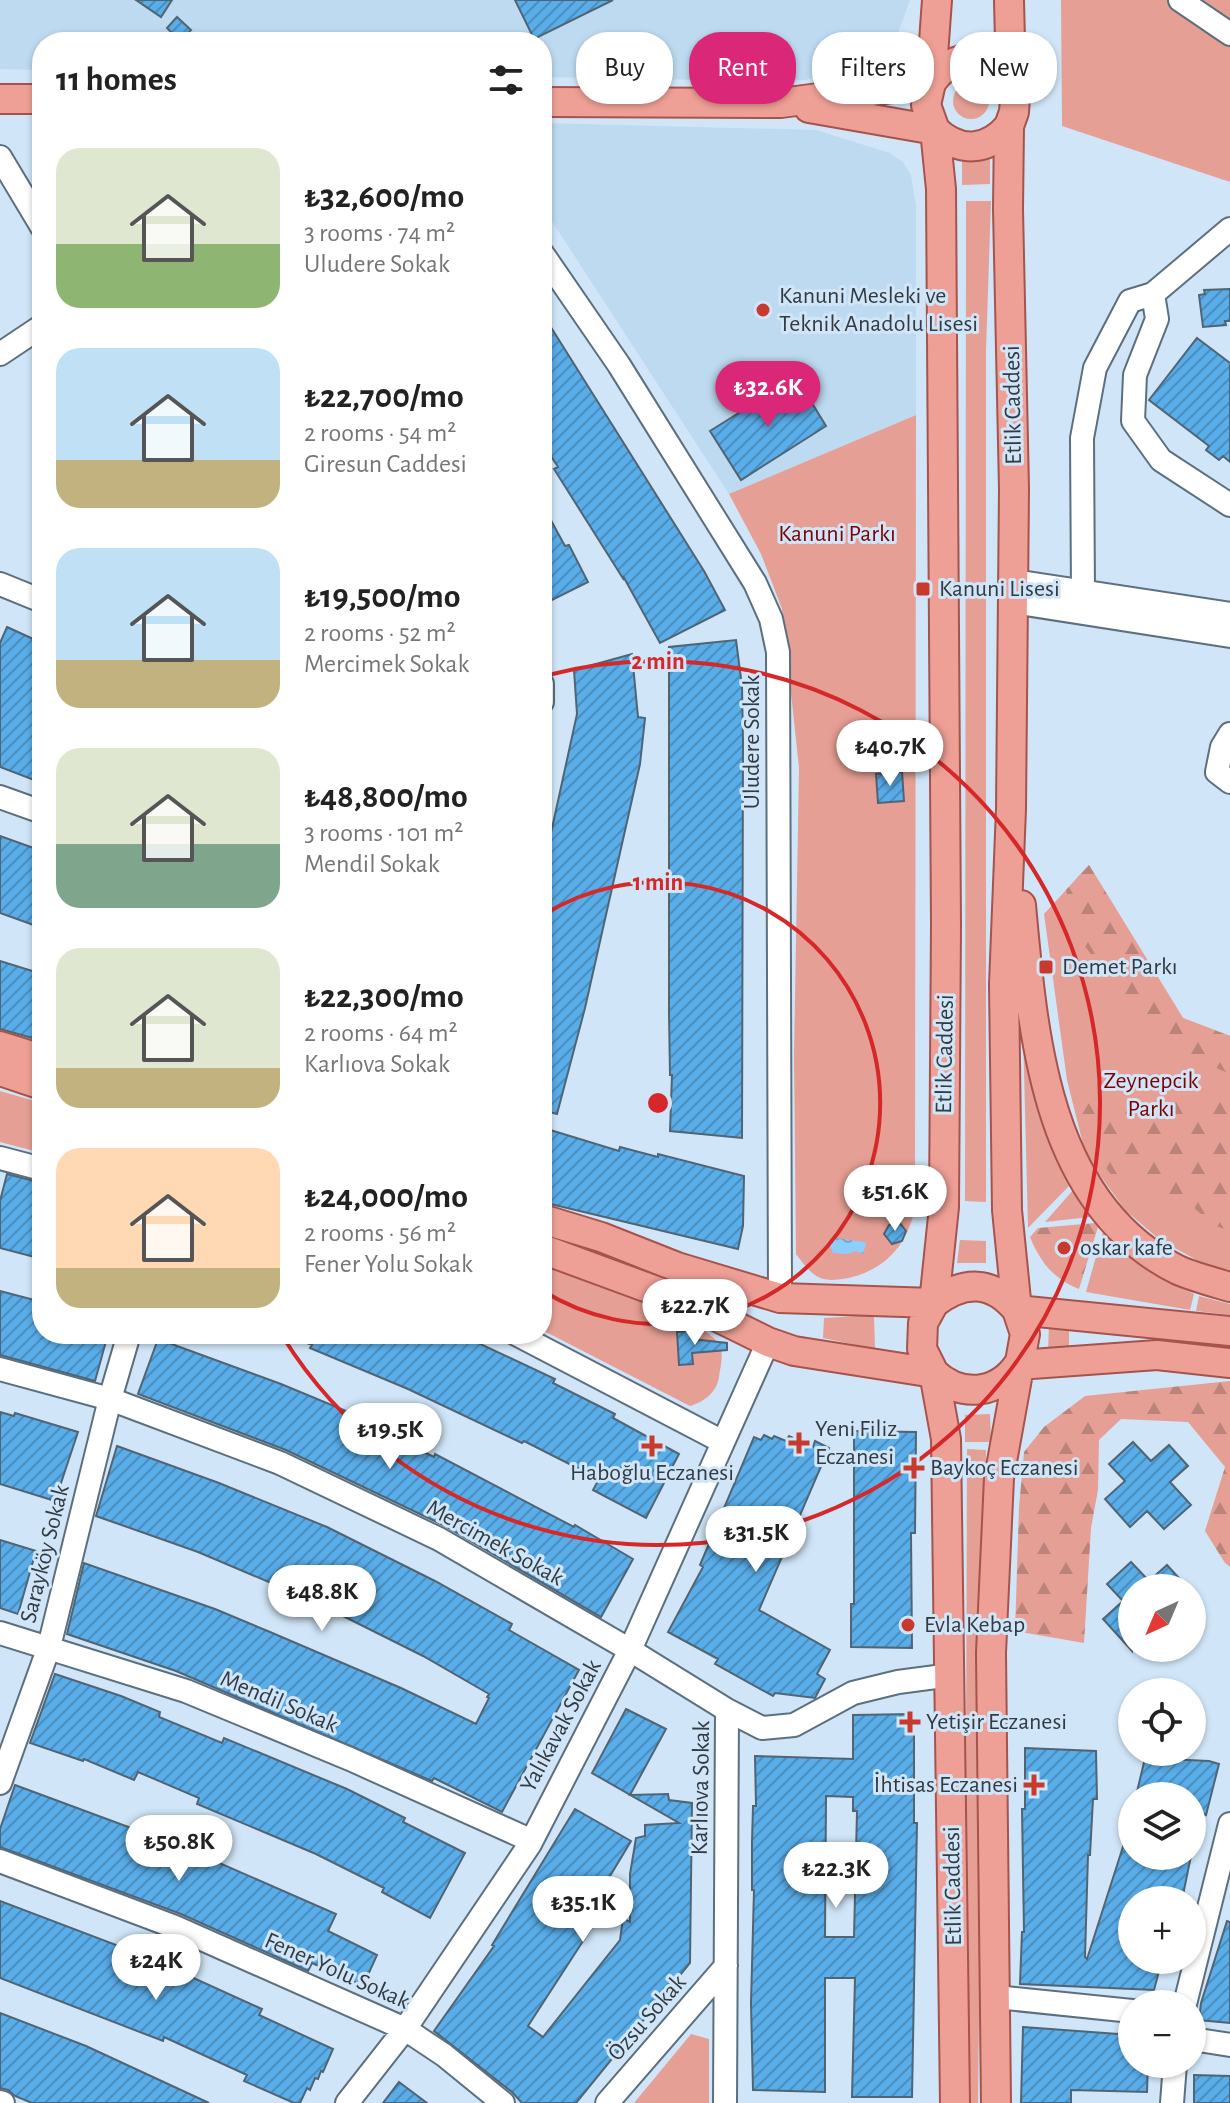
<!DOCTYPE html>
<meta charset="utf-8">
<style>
body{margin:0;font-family:"Alegreya Sans",sans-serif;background:#f2f2f2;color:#222;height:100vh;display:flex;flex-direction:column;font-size:30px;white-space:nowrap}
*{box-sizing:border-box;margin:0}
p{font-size:26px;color:#767676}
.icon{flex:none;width:44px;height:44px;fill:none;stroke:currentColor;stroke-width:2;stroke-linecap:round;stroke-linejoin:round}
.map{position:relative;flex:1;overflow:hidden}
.panel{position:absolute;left:32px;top:32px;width:520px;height:1312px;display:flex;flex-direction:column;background:#fff;border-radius:32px;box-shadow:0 2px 6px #0004}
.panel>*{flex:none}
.top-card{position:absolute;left:576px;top:32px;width:534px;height:72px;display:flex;gap:16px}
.needle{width:52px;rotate:224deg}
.fabs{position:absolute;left:1118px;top:1574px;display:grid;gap:16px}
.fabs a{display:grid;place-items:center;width:88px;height:88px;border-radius:50%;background:#fff;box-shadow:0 2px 6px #0004;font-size:40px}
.price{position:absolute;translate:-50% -68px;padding:0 18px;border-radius:28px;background:#fff;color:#222;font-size:26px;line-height:52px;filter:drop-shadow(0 2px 4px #0008)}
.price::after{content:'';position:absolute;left:50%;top:48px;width:24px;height:18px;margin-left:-12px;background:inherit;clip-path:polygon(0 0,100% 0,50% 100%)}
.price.on{background:#db2777;color:#fff}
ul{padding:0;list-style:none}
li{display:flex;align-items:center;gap:24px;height:200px;padding:0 24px}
li span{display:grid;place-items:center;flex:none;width:224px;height:160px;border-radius:24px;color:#555}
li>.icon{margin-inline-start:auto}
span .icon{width:96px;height:96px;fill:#fffc;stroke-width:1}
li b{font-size:34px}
h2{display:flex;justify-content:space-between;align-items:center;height:96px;padding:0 24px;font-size:34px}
.pill{padding:0 28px;border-radius:32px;background:#fff;box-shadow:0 2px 6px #0004;font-size:28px;line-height:72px}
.pill.on{background:#db2777;color:#fff}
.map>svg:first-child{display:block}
.built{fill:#bddaf0}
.green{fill:#e69f94}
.forest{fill:url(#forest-firs)}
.water{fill:url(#water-ripples)}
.building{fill:url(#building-hatch);stroke:#506473;stroke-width:2;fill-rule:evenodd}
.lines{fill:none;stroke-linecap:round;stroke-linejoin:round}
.minor-casing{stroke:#5b6f7e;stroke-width:26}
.major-casing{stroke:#a6534b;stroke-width:32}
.minor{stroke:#fff;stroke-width:22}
.major{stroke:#efa096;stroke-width:28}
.ring{fill:none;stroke:#d62828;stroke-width:4}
.poi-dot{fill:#c73a2d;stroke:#d0e6f8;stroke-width:3}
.labels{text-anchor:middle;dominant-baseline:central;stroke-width:6;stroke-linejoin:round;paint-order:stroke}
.poi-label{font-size:24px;fill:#323b42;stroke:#d0e6f8;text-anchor:start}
.street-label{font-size:24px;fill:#323b42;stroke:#d0e6f8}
.park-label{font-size:24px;fill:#7c0302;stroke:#d0e6f8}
.centre{fill:#d62828;stroke:#d0e6f8;stroke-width:4}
.ring-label{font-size:24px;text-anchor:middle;font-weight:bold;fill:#d62828;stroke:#d0e6f8;stroke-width:6;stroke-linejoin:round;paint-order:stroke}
</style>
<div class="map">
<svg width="1230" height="2103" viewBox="0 0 1230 2103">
<defs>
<pattern id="forest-firs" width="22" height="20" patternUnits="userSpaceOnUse" patternTransform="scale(2)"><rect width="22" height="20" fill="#e69f94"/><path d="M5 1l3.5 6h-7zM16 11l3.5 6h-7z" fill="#bb837a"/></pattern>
<pattern id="water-ripples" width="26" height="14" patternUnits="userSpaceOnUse" patternTransform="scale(2)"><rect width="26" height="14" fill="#8dceff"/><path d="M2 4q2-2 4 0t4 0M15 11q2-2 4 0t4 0" fill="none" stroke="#74a8d0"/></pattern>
<pattern id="building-hatch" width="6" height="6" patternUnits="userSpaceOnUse" patternTransform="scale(2)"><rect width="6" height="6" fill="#59ade9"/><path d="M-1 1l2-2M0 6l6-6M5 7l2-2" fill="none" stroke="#4a8ebe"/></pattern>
</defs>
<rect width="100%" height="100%" fill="#d0e6f8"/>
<!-- built -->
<path class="built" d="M0,0h910l-12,33 -22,22 -46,19 -25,6 -44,1 -219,-4v-35h-500v28l-42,-1z
M542,123l274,7 74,23 13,9 8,13 5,31v209l-187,79 -187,-288z"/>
<!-- green -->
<path class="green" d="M1061,0h169v182l-168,-56z
M953 101a18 18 0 1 1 36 0a18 18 0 1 1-36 0Z
M962,156h28v28l-28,1z
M966,201h25l-5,150v851l-21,-1z
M916,415l-1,793c-8,39 -32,64 -72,71 -8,1 -17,2 -25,-2 -9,-5 -16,-15 -22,-23l-2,-199 5,-287 -17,-159 -21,-55 -32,-60z
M1089,865l94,153 47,18v234l-24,-5 -46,-25 -35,-30 -39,-54 -19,-76 -23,-166z
M1023,1032c12,55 21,103 47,153l-42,43z
M0,1091l42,12v50l-42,-11z
M1074,1189l16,28 -45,5z
M1103,1232c27,28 56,47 91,62l-4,16 -104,-18z
M960,1240l26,1v22h-29z
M542,1264c33,10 166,54 178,82 4,10 0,22 -1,31 -2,15 -15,25 -29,29l-148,-76z
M1199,1296l31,8v11l-34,-4z
M874,1315l1,34 -52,-11 1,-20z
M1049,1323h20v30l-21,-1z
M990,1414l1,28h-26v-27z
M967,1449l19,1 -8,653h-13z
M691,2034l18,5v64h-75z"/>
<!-- forest -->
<path class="forest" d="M1089,865l94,153 47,18v38l-25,-11 -50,-32 -19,-18 -56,-73 -14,-50z
M1230,1097v128l-6,4 -11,-4 -31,-28 -18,1 -33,-17 -18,-4 -19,-24 -14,-35 10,-17 11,2z
M1095,1223l3,4 -19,62c-25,-10 -39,-27 -49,-52l8,-9z
M1230,1381v186l-5,-4 -20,-32 20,-64 -37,-45 -67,-3 -22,21 -1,50 -7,38 -7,115 -69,-12 4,-124 5,-55 20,-25 41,-31z"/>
<!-- water -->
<path class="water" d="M836,1238l28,4 2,2 -3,10 -7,-3 -8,3 -15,-1 -4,-10z"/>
<!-- building -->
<path class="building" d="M136,0h36l-11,17z
M515,0h98l-79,39z
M177,17l14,13 -11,11 -13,-13z
M1230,289v32h-5l1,4 -23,2 -4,-32 6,-1 -1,-4z
M542,313l162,258 21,39 -65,33 -37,-67 1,4 -70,-111 4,-2 -16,-25z
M1197,338l33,25v99l-7,-6 -4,4 -13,-10 3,-4 -60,-46z
M796,377l30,49 -85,54 -31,-49z
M542,504l23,42 4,-1 19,37 -46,23z
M7,627l35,16v140l-42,-16v-124z
M736,640l6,46 1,56 -1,396 -72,-7 2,-56h-2l-1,-61v-367z
M632,654l6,63 7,1 -5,46 -55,244 -28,106 -15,-4v-236l35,-160 -3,-44z
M902,772l2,29 -26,2 -2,-29z
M0,836l42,15v77l-42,-15z
M0,961l42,13v49l-6,16 -36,-10z
M547,1129l72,22 1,-4 38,10v-3l86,22 -1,50 -5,23 -196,-47v-54z
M7,1174l35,9v76l-42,-11v-47z
M899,1222l7,9 -4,10 -10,3 -8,-10 5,-9z
M0,1291l42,11v32h66l-13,47 -95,-26z
M690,1331l2,8 35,4v7l-35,3 1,11 -14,1 -2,-33z
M285,1334h174l96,45 -2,4 62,31 -2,4 66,36 -33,64 -53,-28 6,-11 -75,-38 -2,2 -114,-54 -98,-41 2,-3z
M158,1339l123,45 70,29 -1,3 84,41 1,-3 139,73 1,-2 58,34 -32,58 -156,-91 -159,-76 -148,-56z
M0,1412l14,4 1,-3 63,19 -23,69 -55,-17z
M854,1431l62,1 -1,101h-4l1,115 -61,-1v-43h3z
M764,1435l8,4 2,-3 12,5 3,-5 24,11 2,-6 14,7 -70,162 71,40 -13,24 8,5 -10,19 -40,-5 -2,3 -58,-32 3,-5 -50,-27 35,-65 -3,-2 54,-128 7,3z
M1133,1442l18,19 18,-16 19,21 -18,16 21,23 -27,24 -17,-18 -17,16 -25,-28 20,-18 -16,-17z
M117,1446l102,37 108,44 108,54 77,43 -3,6 70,40 -77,142 -68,-34 -2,3 -256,-110 -109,-37 17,-71 131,46 55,23 131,56 75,36 13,-26 -2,-1 2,-3 -66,-38 -114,-57 -111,-47 -102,-36z
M0,1540l36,11 -18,63 -18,-6z
M1131,1562l18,19 18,-16 21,23h-56v63l-29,-32 20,-18 -16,-17z
M55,1674l66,22 39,16 -1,5 63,26 2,-5 123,51 58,29 -2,4 62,31 -35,65 -48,-26 2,-4 -68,-34 -119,-50 2,-6 -61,-26 -4,8 -50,-21 -1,2 -53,-18z
M626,1709l40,20 -36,66 38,-1 1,6 23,3 -2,160 -114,140h-54l-10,-11 -78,-61 60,-85 -2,-1 83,-136 56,32 -36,60 10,6 -77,119 15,11 77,-97 3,-22 7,4v-48l6,-36 9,-2v-11l34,-2 -87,-50z
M914,1714v109h3l-5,274h-60l3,-119h-30v114l-72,-2 -2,-87 3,-113h-2v-48l1,-36h3l-1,-50 98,3v-44zM826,1796l27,1v14h4l-3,126h-29z
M1025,1748l71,3 1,48h-4l-3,56h-2l-3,102 2,2 42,-131 3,1v27h59l-9,44h-50v60h30l-8,30 -134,-6 2,-52h2l-2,-123h3z
M1145,1758l64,3 10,3 -13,51 -2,-1 -8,26h-4v-44h-56z
M15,1785l170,63 151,66 -8,17 49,24 -14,31 -51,-23 -4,8 -127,-57 -181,-67v-18z
M0,1901l190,72 -1,3 73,33 -3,6 74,34 -10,23 -2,-1 -3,8 -3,-1 -5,12 -3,-2 -7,15h-6l-50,-22 3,-6 -83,-38 -1,4 -163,-63z
M1227,1921l3,1v101l-31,-3 2,-17z
M0,2013l86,33 123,57h-177l-17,-7 -7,-6 -8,-2z
M1023,2027l109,8v29h16l-1,28 -76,-2v13h-50z
M1194,2075l36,1v27h-36z
M399,2082l28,21h-44z"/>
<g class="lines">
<!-- minor casing -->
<g class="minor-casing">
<path id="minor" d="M1180,0l50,34
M0,157l42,70
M542,253l77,112 136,218 16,36 7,33 2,646
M1153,294l77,-65
M0,354l42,-28
M1013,581l217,33
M0,584l42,17
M1083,593l-1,-155 13,-70 35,-67 23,-7 4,25 -22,56 -2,46 28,39 69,45
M1013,602l217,34
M542,684v18
M1230,734l-8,13 -5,25 13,10
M0,797l42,15
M0,1158l42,11
M516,1334l207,108
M0,1369l110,30 170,64 159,76 191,111 97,60
M0,1633l186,58 164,68 180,81
M0,1783l49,-136 61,-248 19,-65
M0,1861l175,66 230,102 39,26 59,48
M996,1997l136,14
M1185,2004l45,-180
M1192,2039l38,6
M0,2102l3,1
M347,2103l58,-74 125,-185 100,-194 138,-308
M607,2103l119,-137
M725,2103l2,-393 35,18 32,-3 59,-32 45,-11 53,-7
M1172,2103l3,-39"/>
</g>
<!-- major casing -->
<g class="major-casing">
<path id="major" d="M937,0l-6,83 -5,22 9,25 6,59 5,736 -2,282 -10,96 -11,20 -1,26 12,24 12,66 9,664
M931,83c23,-33 57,-31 80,1
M0,99h42
M542,102l239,1 150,-20
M809,108l126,22
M935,130c24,23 52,22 74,-4
M1021,905c12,130 24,299 157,365 16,7 35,12 52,17
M0,1046l42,13
M0,1071l42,14
M542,1219l59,18 76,30 103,31 154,5
M542,1249l147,54 79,39 26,9 140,22
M934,1303c30,-23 58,-23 83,7
M1017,1310l213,21
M1018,1365l139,-10 73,8
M934,1373c27,25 63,22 84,-8
M996,2103l-5,-450 8,-175 26,-144 -8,-24 -10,-100 -3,-226 7,-175 3,-320 -6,-280 1,-83 5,-14 1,-14 -4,-14 -2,-84"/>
</g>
<!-- minor -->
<use href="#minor" class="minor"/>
<!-- major -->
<use href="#major" class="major"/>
</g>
<!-- distance rings -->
<g class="ring">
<path d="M543 915A221 221 0 1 1 543 1291"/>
<path d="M544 676A442 442 0 1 1 283 1337"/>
</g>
<!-- markers -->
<g class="poi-dot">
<circle cx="763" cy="310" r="8"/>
<rect x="915" y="581" width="16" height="16" rx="4"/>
<rect x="1038" y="959" width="16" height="16" rx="4"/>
<circle cx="1064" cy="1248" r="8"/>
<path d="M795 1431h8v8h8v8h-8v8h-8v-8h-8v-8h8z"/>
<path d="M648 1434h8v8h8v8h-8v8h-8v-8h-8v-8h8z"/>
<path d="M910 1456h8v8h8v8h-8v8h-8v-8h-8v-8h8z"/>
<circle cx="908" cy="1625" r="8"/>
<path d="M906 1710h8v8h8v8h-8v8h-8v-8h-8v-8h8z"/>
<path d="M1030 1773h8v8h8v8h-8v8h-8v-8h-8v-8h8z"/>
</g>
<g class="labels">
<!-- poi labels -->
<g class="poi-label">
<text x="779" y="296">Kanuni Mesleki ve<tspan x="779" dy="28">Teknik Anadolu Lisesi</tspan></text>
<text x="939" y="589">Kanuni Lisesi</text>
<text x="1062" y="967">Demet Parkı</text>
<text x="1080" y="1248">oskar kafe</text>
<text x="815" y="1429">Yeni Filiz<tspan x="815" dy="28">Eczanesi</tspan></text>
<text x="930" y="1468">Baykoç Eczanesi</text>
<text x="652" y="1473" text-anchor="middle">Haboğlu Eczanesi</text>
<text x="924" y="1625">Evla Kebap</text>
<text x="926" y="1722">Yetişir Eczanesi</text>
<text x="1018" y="1785" text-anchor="end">İhtisas Eczanesi</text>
</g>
<!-- street labels -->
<g class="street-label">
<text transform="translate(1013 405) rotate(-91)">Etlik Caddesi</text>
<text transform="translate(752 742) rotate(-90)">Uludere Sokak</text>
<text transform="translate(945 1054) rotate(-89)">Etlik Caddesi</text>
<text transform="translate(495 1543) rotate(29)">Mercimek Sokak</text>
<text transform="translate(45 1554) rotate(-76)">Sarayköy Sokak</text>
<text transform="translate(279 1702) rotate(23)">Mendil Sokak</text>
<text transform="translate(561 1726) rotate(-62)">Yalıkavak Sokak</text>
<text transform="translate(701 1788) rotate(-89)">Karlıova Sokak</text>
<text transform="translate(953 1886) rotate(-91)">Etlik Caddesi</text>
<text transform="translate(337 1971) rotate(24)">Fener Yolu Sokak</text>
<text transform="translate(647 2018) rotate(-49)">Özsu Sokak</text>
</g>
<!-- park labels -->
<g class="park-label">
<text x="837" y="534">Kanuni Parkı</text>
<text x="1151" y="1081">Zeynepcik<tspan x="1151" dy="28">Parkı</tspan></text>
</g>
</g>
<circle cx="658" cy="1103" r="12" class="centre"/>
<g class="ring-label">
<text x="658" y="669">2 min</text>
<text x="658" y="890">1 min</text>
</g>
</svg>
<div class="fabs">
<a><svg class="needle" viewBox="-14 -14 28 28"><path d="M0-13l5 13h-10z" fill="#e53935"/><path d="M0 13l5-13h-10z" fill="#767676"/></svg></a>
<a><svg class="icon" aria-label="locate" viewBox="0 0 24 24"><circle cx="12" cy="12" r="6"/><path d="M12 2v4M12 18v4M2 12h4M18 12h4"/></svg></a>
<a><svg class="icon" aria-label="layers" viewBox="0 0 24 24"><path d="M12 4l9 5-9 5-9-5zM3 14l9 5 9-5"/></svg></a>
<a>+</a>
<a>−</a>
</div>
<b class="price on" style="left:768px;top:429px">₺32.6K</b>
<b class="price" style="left:890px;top:788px">₺40.7K</b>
<b class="price" style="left:895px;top:1233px">₺51.6K</b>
<b class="price" style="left:695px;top:1347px">₺22.7K</b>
<b class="price" style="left:390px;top:1471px">₺19.5K</b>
<b class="price" style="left:756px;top:1574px">₺31.5K</b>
<b class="price" style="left:322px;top:1633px">₺48.8K</b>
<b class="price" style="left:179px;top:1883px">₺50.8K</b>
<b class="price" style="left:836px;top:1910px">₺22.3K</b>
<b class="price" style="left:583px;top:1944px">₺35.1K</b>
<b class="price" style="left:156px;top:2002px">₺24K</b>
<div class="top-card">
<a class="pill">Buy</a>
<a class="pill on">Rent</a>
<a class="pill">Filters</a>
<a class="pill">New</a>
</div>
<section class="panel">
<h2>11 homes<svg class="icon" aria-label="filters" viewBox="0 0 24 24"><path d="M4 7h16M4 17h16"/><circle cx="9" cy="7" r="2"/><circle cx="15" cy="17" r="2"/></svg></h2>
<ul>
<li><span style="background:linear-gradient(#dfe7d0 60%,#8fb573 0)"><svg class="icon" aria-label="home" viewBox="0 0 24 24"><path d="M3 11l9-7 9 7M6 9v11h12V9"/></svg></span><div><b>₺32,600/mo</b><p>3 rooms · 74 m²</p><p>Uludere Sokak</p></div></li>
<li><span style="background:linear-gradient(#bfe0f5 70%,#c2b280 0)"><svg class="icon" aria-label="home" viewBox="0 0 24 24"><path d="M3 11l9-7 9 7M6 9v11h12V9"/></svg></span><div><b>₺22,700/mo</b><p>2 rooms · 54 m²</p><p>Giresun Caddesi</p></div></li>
<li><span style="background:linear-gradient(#bfe0f5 70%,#c2b280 0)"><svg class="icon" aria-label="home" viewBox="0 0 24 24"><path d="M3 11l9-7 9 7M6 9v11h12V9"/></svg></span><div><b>₺19,500/mo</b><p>2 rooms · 52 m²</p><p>Mercimek Sokak</p></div></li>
<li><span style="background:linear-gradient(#dfe7d0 60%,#7fa58c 0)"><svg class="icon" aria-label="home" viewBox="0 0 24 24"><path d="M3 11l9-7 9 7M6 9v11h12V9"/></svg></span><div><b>₺48,800/mo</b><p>3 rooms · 101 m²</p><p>Mendil Sokak</p></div></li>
<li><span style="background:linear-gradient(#dfe7d0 75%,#c2b280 0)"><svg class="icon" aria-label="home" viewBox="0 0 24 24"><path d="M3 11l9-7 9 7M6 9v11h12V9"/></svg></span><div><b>₺22,300/mo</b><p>2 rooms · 64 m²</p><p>Karlıova Sokak</p></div></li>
<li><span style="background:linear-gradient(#ffd9b3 75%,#c2b280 0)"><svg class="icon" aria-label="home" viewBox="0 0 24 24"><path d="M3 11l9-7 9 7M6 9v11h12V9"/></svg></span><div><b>₺24,000/mo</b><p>2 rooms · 56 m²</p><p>Fener Yolu Sokak</p></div></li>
</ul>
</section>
</div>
